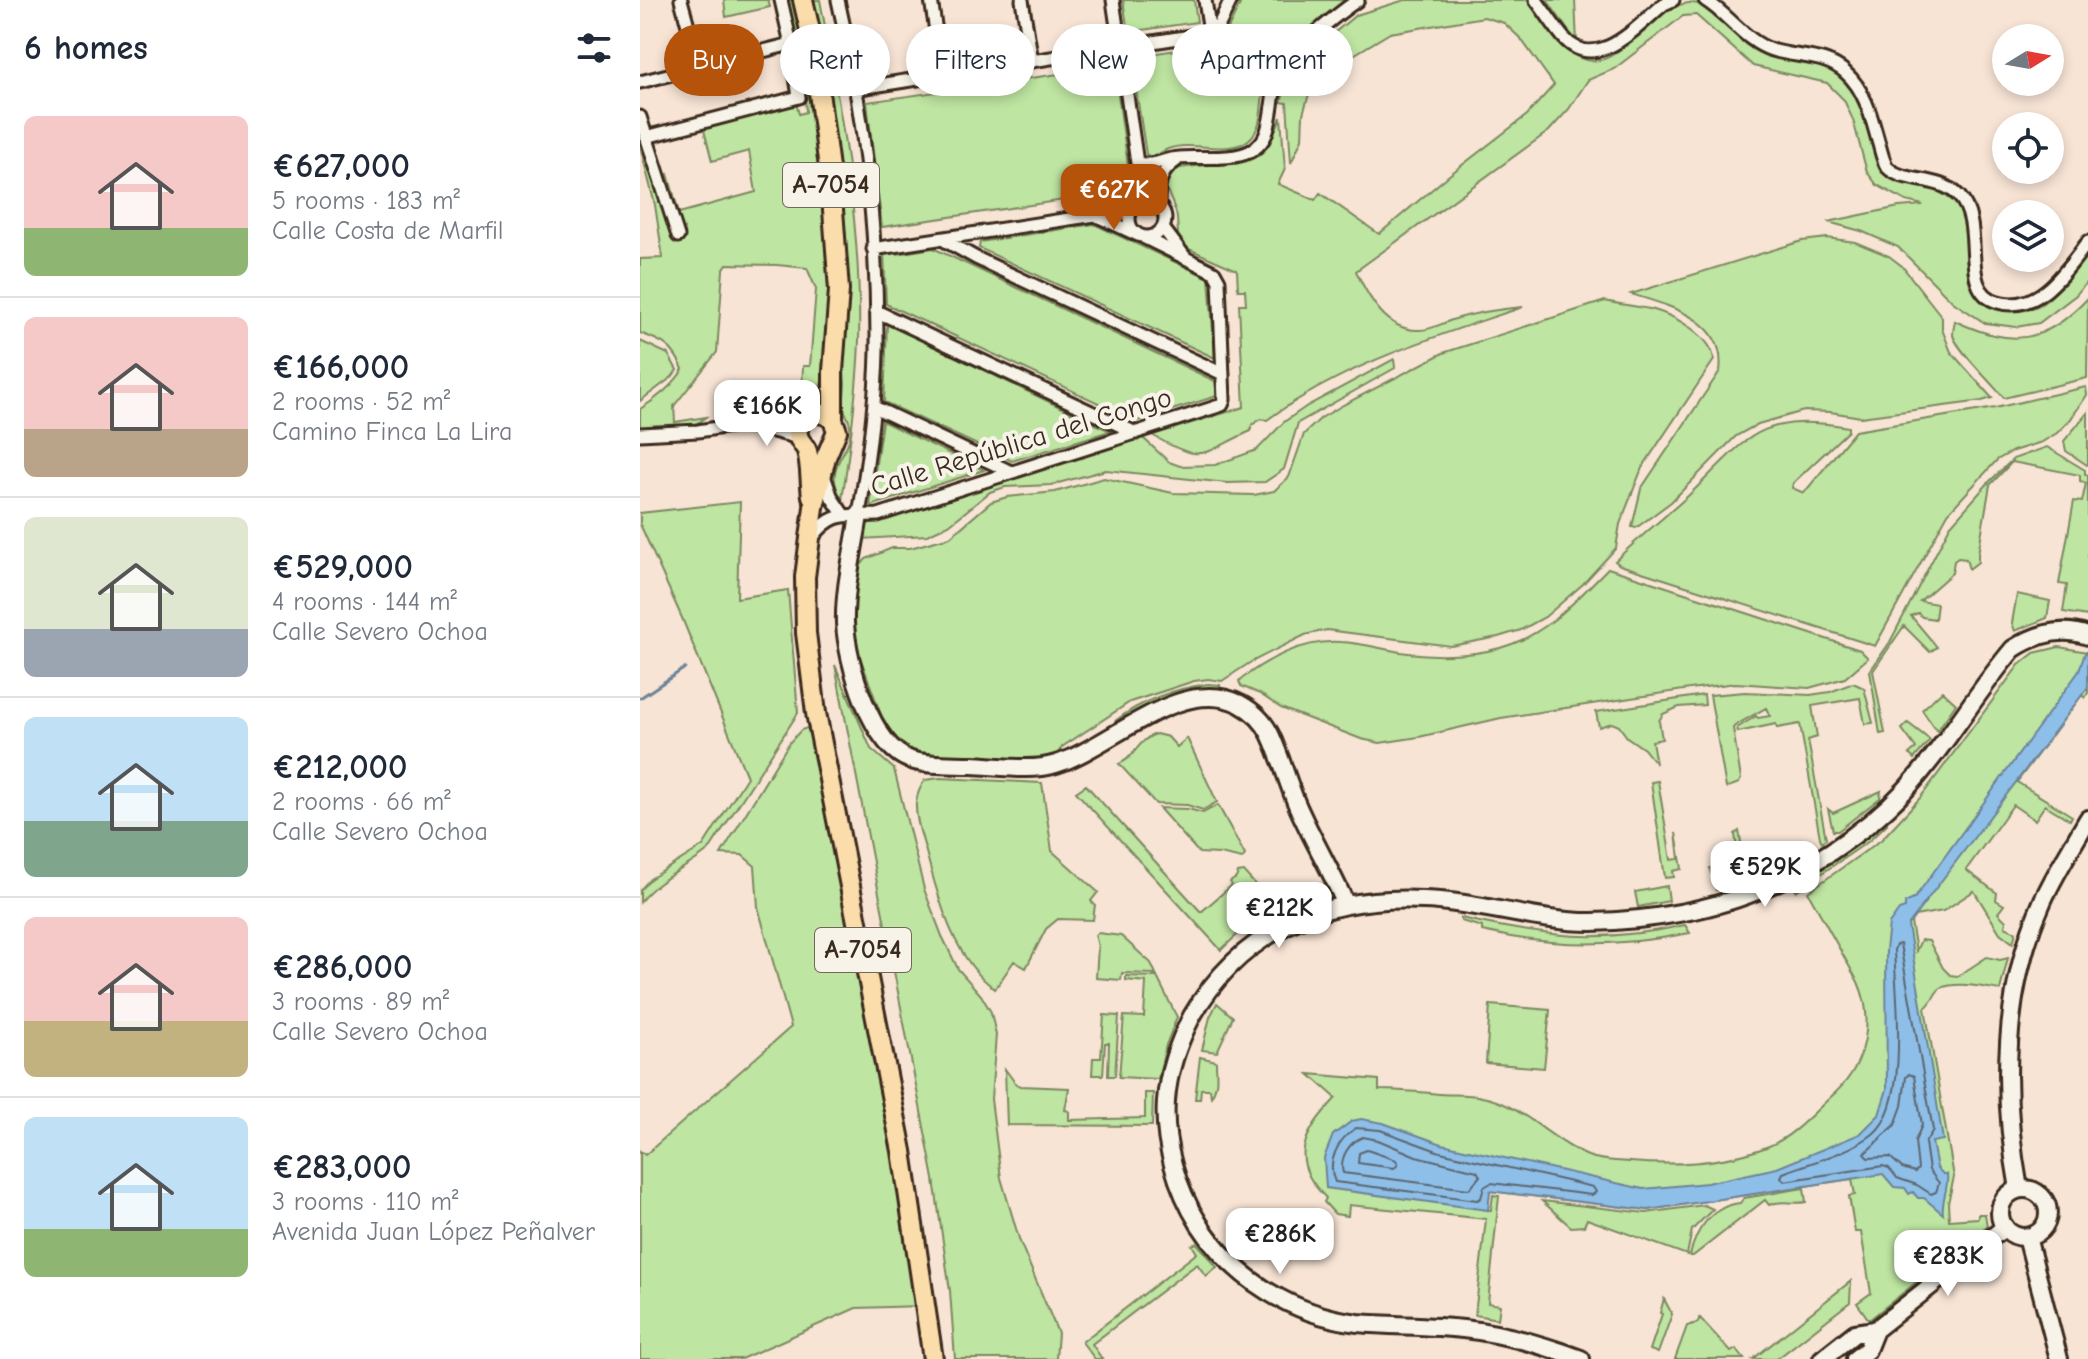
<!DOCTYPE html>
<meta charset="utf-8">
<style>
body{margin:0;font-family:"Comic Neue",sans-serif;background:#f6f6f7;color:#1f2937;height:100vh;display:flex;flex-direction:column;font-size:30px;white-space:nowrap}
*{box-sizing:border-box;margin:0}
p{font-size:26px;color:#747a83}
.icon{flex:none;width:44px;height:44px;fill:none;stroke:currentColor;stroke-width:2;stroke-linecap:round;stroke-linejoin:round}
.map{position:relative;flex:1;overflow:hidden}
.panel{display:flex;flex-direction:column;background:#fff;width:640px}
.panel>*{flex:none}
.guide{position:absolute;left:24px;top:24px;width:760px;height:72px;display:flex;gap:16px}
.needle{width:52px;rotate:79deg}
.buttons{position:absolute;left:1352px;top:24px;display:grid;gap:16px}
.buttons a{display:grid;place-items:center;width:72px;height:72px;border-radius:50%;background:#fff;box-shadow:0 4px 12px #0003;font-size:40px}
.price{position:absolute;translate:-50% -68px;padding:0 18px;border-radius:16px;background:#fff;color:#222;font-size:26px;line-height:52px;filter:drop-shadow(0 2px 4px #0008)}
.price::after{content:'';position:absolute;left:50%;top:48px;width:24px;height:18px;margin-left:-12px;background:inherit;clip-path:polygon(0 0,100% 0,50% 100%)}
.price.on{background:#b45309;color:#fff}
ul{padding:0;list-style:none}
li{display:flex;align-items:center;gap:24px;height:200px;padding:0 24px}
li+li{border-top:2px solid #e0e1e3}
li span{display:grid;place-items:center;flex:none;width:224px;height:160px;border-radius:12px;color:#555}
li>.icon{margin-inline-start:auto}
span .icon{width:96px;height:96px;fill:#fffc;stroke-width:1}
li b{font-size:34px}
h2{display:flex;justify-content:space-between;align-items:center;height:96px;padding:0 24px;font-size:34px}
.chip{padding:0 28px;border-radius:36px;background:#fff;box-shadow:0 4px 12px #0003;font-size:28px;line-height:72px}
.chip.on{background:#b45309;color:#fff}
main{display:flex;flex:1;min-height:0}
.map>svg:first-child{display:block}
.green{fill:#bee5a1;stroke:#7c8860;stroke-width:2}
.water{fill:#8ebfe9;stroke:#6d8398;stroke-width:2}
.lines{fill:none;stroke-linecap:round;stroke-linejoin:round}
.shore{stroke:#5c666f;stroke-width:2}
.stream{stroke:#6d8398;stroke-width:3}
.street-casing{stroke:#3b2a1e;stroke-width:17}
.secondary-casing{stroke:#3b2a1e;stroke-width:22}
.primary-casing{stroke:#3b2a1e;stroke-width:24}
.street{stroke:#f7f3e8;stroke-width:11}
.secondary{stroke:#f7f3e8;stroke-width:16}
.primary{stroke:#fbddab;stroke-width:18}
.labels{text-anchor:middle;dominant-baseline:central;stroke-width:8;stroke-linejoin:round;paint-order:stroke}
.shield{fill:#f7f3e8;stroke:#73665b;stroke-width:2}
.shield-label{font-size:26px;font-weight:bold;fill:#3b2a1e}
.street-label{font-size:28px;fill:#3b2a1e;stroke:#f7f3e8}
</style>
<main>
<section class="panel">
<h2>6 homes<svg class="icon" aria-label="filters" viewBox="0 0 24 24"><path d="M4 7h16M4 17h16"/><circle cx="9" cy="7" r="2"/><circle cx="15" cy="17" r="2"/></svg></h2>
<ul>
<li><span style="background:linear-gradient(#f6c9c9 70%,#8fb573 0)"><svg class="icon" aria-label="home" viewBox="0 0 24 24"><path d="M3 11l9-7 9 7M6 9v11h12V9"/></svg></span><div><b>€627,000</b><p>5 rooms · 183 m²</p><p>Calle Costa de Marfil</p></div></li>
<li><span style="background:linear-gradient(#f6c9c9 70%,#b9a48a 0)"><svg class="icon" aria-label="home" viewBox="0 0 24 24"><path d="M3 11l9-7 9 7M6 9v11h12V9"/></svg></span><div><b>€166,000</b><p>2 rooms · 52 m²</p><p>Camino Finca La Lira</p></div></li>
<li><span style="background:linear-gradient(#dfe7d0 70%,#9aa5b1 0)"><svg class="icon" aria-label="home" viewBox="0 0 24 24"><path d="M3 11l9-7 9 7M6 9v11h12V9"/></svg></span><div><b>€529,000</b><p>4 rooms · 144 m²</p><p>Calle Severo Ochoa</p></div></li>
<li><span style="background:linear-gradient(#bfe0f5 65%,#7fa58c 0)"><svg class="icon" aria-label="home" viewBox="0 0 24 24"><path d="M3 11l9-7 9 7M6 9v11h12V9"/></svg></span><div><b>€212,000</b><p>2 rooms · 66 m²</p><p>Calle Severo Ochoa</p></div></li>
<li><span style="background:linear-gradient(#f6c9c9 65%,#c2b280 0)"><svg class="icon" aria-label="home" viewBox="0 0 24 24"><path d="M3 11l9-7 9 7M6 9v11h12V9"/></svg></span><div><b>€286,000</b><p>3 rooms · 89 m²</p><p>Calle Severo Ochoa</p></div></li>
<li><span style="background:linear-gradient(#bfe0f5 70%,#8fb573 0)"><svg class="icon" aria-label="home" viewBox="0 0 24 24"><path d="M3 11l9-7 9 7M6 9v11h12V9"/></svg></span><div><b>€283,000</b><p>3 rooms · 110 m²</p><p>Avenida Juan López Peñalver</p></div></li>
</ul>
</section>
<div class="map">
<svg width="1448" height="1359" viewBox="0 0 1448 1359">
<rect width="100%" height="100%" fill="#f7e4d5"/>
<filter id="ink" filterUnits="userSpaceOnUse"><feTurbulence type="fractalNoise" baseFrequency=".0125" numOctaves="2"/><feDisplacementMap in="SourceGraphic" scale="16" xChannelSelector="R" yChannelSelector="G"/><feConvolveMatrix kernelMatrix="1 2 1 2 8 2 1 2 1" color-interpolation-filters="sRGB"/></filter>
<g filter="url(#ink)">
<!-- green -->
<path class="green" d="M84,0h44l2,7 -44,10z
M148,0h7c13,60 20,115 27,176 7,66 19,152 -3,215 -30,17 -60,24 -94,29l-4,-5 65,-16 11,-10h5l1,-23h7l6,-77 -9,-21 -30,-3 -50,-1 -4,6 -6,82 -43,54 1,16 31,-5c-15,15 -46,11 -66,11v-19c15,-9 35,-25 43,-40 -11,-24 -19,-27 -43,-36v-74l23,-1 -8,-53 -15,-59v-14l21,44 7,-2 11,39 77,-21 -7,-41 -37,10 -9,-35 93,-23 3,11 7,-2 -3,-37z
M172,0h8c21,107 42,233 39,341 -2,54 -9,106 -17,159 -22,-37 13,-47 8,-75 -1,-6 -5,-11 -6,-17 -1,-9 1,-17 1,-25 -4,-35 4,-73 3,-110 -5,-91 -18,-183 -36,-273z
M483,0h71l3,22 -69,10z
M602,0h102c-24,27 -66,40 -78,77 -8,22 2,55 -24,67 -22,9 -51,-3 -74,5 -5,2 -11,6 -16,9l-6,-4 -15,-97 90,-14z
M765,0h122c21,26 48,80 87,54 13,-9 25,-21 37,-32 11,-9 23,-18 38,-19 25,-2 44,32 63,44 30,18 72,6 96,36 19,23 23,57 34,85 22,10 69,22 80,44 10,20 3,42 7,62 5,36 51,48 78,26 16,-13 28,-32 41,-47v27l-12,15 -37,28 -23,4 -31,-4 -32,-21 -55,-55 -37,-16 -33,-9 71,-15 24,-2 -17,-4 -29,-16 -10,-13 -14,-52 -9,-20 -17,-17 -74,-17 -57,-51 -13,1 -69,53 -26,11 -19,29 -20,22 -193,140c12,26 31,61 64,59 12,0 24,-8 35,-11 23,-7 45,-10 68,-12 -89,30 -179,57 -256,113l-6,-1 -9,6 -1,6c-50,22 -46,35 -99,4l92,-28 -5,-103h7l-1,-14h-7l-1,-20 -57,-25c-4,-11 -1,-21 -4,-32 -5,-19 -20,-29 3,-45 49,-8 81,6 102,-51l4,52 -7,15 37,16 5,-7 59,41 69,-58 79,-61 27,-30 -33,-46 -17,-16 -20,-6 -94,16 -58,35 -22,23 -7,23 -1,25 -11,24 -4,-60 -6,-1 10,-29 10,-13 55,-45z
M907,0h28l2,43z
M474,66l17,121 -12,28 -35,-18 -202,30 -15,-125z
M454,224l115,54 6,80 -236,-110 1,-6z
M1187,238l28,4 34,14 13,10 40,51v12l9,23 41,46 -10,3 -121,16 -31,-5 -26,-1 -46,13 -22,12 -65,66 -35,26 -4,-1 9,-38 79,-118c7,-51 -50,-65 -89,-77l171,-53z
M293,248l282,133 2,15 -80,25 -251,-117 -2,-52 12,-3 2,5z
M1448,298l-1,80 -83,20c-11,-13 -49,-51 -51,-63 0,-5 1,-9 2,-14 57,26 89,24 133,-23z
M965,301c16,4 33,5 49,9 21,6 58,26 60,50l-72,108 -22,56 -4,24 -33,36 -38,33 -24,13 -23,7 -47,9 -124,-16 -22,5 -54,27 -29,19 -14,-2 -14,2 -64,21 -68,45 -7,10 -16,3 -117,-5 -16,-7 -13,-11 -9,-14 -24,-66 -5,-25v-34l5,-32 6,-7 26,-11h18l40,-11 41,-35 16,-5 48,-5 49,-14 69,15 81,2 20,-4 15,-14 15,-43 17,-16 22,-13 100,-52z
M247,324l223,107 -98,30 -128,-59z
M0,341l28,13 9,16 -5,7 -32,24z
M754,359l1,9 -97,55 -14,46 -19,13 -38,1 -121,-13 -55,15 -46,2 -15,5 -41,33 -22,10 -65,4 2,-14 279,-87 26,24 11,4 35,-1 42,-15 27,-28 23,-16z
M1446,387l1,8 -17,25 -13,13 -15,9 -29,9 -16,9 -49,53 -73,133 -255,-81 -5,-4c24,-24 50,-44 74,-66 59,-57 68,-83 159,-68v4l-55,52 -1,5 12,5 51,-62 140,-23z
M1448,412v52l-1,1 -21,-14 -2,-10z
M242,421l102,49 -114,36z
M1407,447l38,23v4l3,1v141l-25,-4 4,-27 -8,-1 15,-83 8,1 4,-19 -6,-2v-6l-68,-13 -22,23 -12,69v8l-9,7 -3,-10 -8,-1 -4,3 -2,12 -32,28 17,3 -2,15 -13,-2 -4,-4 -7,3 26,31 -7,5 -26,-26 -31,45 12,62 -5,1 -10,-63 20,-29 60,-116 40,-45 23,-22z
M100,502l-3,96 51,-8 10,123 -89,137c-22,19 -51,28 -69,52v-12l10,-11 53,-33 44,-69 -65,-159 -42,-94v-11z
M968,568l252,82 8,8 -23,20 -36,10 -73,-5 -46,6 -189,29 -82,19 -39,6 -19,-4 -80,-31 -21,-14 -19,-8 -2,-5c27,-22 66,-42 102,-39 22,1 44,8 67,11 32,4 73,3 104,-9 39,-14 67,-47 96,-76z
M1377,594l33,7 -3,17 -32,13 -3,-8z
M1419,647l29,5v41l-3,5 -3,-3 -65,87 55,34 -2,4 -25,-15 -10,15 -22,-15 -47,65 31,23 -1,7 8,5 -6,8 8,8 -1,6 11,5 -3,11 -13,-10 -26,-42 -31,20 -28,5 -4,6 5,29 5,-11 8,1 14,27 7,7 8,1 29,-19 13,3 8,-2 -8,32c-17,-3 -42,-9 -59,-2 -7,4 -8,15 -16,20l29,169 -6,26 1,17 29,-2v-4h7l2,12 -118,94 -12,-17 14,-10 -10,-61h-6l-6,-36 6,-1 -3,-16 -204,31 -158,-19 -2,19h3l2,-15 6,1 -11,107 12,2 -2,14 -23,-4 11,-96 -137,-14 -1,11 -13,-2 -11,-12 2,-4c-39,-38 -22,-66 10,-100l-27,-24 70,6v10c20,0 40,2 61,4 13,1 29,0 42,3 40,7 69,44 106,59 14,5 28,5 42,6 47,4 94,2 139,-16 25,-10 46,-35 66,-53 31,-29 40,-73 23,-111l-50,-90 73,-52 39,-42 99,-133 15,-12z
M195,665l36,84 23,20 30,120 18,47 16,33 23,26 10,17 5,23 -5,64 10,79 19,64 38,91 -2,26h-101l-5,-68 -16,-112z
M1213,683l11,5 9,35 -8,1 -5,-26 -48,8 5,31 -9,3 18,99 -4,3 -2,-4 -20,-114 -23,4 -1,-4 -38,8 -1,-4 19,-12 2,2 12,-2 -4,-8 -30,17 -3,3 8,51 -2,4 -13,5 -16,-93 35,-3 65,3 20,-3z
M568,684l12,1 -1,4 -47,8 -57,24c26,-20 60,-33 93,-37z
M1302,691l14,13 -19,27 -15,-21z
M1064,695l1,10 -26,2 -16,7 -4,7 3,18 -10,2 4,23 -12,-15 -17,-12 -8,-11 -7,-3 -13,4 -3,-15z
M1268,723l22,17 -16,19 -5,-5 7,-6 -14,-19z
M170,727l95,471 16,108 -65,2 -115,51h-101v-208l5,4 146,-128 -33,-120 -3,-41 -13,-11 -21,-1 68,-111 12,-13z
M516,734l12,3 9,10 10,-9 30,64 -14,8 -16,-5 -31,-1 -37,-40c16,-6 19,-25 37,-30z
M300,778l102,5 10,68 46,41 -7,9 4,4 -2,15 -35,-1 -12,10 -20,39 -12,-7 -19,28c-42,-30 -56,-90 -69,-137 -4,-15 -11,-33 -10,-49 1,-9 4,-16 9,-23z
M1018,781l13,79 8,-1 -3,-26 6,36 -9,2 1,6 -9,1 -14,-96z
M446,785l115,127 31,-27 -2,-3 6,-4 2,-5 6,-1 15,17 11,23 -32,22 -17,16 -145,-158z
M1241,791l-1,7 -42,33h-5l-5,-22 5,4z
M578,805l27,50 -3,4 -22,-5 -21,-1 -40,-45 29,1 15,4z
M1245,817l2,7 -18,17 -73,50 -1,-2 10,-7 -11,-3z
M1099,831l8,43 4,-2 2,5 -37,13 -1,-4 25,-8 -4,-12 -25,7 -1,-5 10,-2 -2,-10 19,-6 -2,-16z
M1027,886l2,15 -31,6 -3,-15z
M821,918c84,19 139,26 224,7l5,8c-70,14 -138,15 -208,-2v-4l-21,-6z
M458,933l23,3 30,27 5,11 -34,-1 -1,7 -25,-2 2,-32 -3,-11z
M486,976l31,1 20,40 -11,28 -8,34 -39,-2 5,-61 20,1 2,-35 -20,-2z
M577,1003l16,14 -16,35 -15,-2 8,-33z
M850,1005l60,5 -6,58 -58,-5z
M464,1015l15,1 -4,60h-7l1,-33h-4l-2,32h-11l1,-17h8z
M560,1057l16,4c0,15 3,23 -5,36l-1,-8h-9l-1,10h-5z
M365,1069l11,15 5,2 48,2 -4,22 4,1v9l76,-2v-25h8l-1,33 -145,-1z
M1164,1188l2,14c-14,3 -24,-3 -37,3l-4,-5 -72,56h-3c5,-26 22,-50 50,-53l4,-5z
M902,1201l104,12 58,-8 9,4 -21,21 -5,25 -100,-36 -3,7 -13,1z
M557,1243l20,24 -11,9 -9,-12 -105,80 10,15h-7l-13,-17 115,-89 -5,-8z
M1211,1281l-1,21 -73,57h-24z
M1024,1299l8,15 -14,39 -8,-3 12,-36 -2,-1z
M1060,1318l31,34 5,-3 8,10h-69l12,-33 10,-3z"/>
<!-- water -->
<path class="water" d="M1448,652v35l-180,238 35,215 -11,2 5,26 6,6h4c2,14 -6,26 -4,40l-19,-16h-6l-5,-6 -4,2 -4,-6 -11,-1 -11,-13 -235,36 -158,-19 -2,19 -162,-22 -2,-30 9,-23 19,-14 9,-2 22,4 59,21 201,45 64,-6 70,-15 83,-34 19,-19 8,-26 -1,-139 3,-26 10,-14 6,-2v-5l9,-4 165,-228 6,-18z"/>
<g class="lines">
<!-- shore -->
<path class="shore" d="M1260,944l33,186 -8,13 4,27 10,13 -3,9 -5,2 -14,-9 -20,-7 -8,-10 -6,-2 -99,15 -3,-4 2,-4c29,-11 66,-20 90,-39 37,-30 23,-139 21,-184l2,-5z
M1269,1074l5,2 8,49 -7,16 3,28 -3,3 -13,-4 -12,-11 -22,1 -4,-4 31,-29 7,-19 4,-29z
M716,1128l24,2 60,22 153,35 3,5 -4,3 -101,-12 -7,4 -3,11 -4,2 -142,-18c-9,-20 3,-43 21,-54z
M723,1137l15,3 38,16 61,15 3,5 -11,13 -126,-16c-4,-15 6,-31 20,-36z
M727,1150l29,10 2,5 -4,3 -36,-5 1,-10z"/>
<!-- stream -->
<path class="stream" d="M0,698l45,-30"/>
<!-- street casing -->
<g class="street-casing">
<path id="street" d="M41,0l18,66
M198,0c26,114 40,235 39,351 -1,55 -9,110 -18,164
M291,0l12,75
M382,0l10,61
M473,0l24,163 8,38
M565,0l5,33
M896,0c9,12 17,25 27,37 33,38 74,-11 101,-33l9,-4
M1065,0c23,14 41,42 67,50 25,8 54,4 74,23 20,18 26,47 33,71 2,7 4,17 8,23 16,17 52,8 72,29 28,31 -2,95 39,106 41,12 69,-33 90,-60
M0,82l151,-38
M214,89l356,-56 9,-8 12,-25
M0,117l38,119
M6,137l153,-40 -8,-53 -10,-44
M497,163c19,4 25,-4 42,-5 28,-3 77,9 88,-27 7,-22 4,-46 17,-66 11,-17 56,-53 74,-65
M489 219a18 18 0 1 1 36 0a18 18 0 1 1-36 0Z
M518,205c0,-19 1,-33 18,-44
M523,228l22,29
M302,239l34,19 247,116
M233,249l222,-34 43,20
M236,311l260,122
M234,407l137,65
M110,425l49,13
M0,434l58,-3 108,-17
M184,476l8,22 11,16
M173,537c21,-28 34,-20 65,-22l344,-110 2,-5 -5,-119 -5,-9 -71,-35"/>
</g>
<!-- secondary casing -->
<g class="secondary-casing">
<path id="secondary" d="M219,515c-5,35 -15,73 -14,108 2,39 26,124 66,137 19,6 42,4 61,5 26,1 59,7 84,-1 53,-16 125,-90 184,-60 13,7 24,18 30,30 11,23 18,50 28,73 15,34 34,65 48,98
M1379,1189c-18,-98 -17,-197 24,-289 13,-28 30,-55 45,-81
M1360 1213a24 24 0 1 1 48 0a24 24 0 1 1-48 0Z
M1387,1237l32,122
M941,1359c-38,-14 -77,-26 -118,-30 -35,-4 -70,-3 -105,-6 -65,-8 -124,-44 -159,-99 -22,-35 -36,-81 -33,-123 2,-29 13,-60 26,-85 50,-87 134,-121 232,-116 57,2 111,22 168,22 55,-1 124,-12 174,-35 57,-25 116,-67 155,-115 33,-40 59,-84 92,-123 23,-15 48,-23 75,-13
M1182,1359l33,-26 20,-3 130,-103
M1215,1359l12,-9 8,-20"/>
</g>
<!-- primary casing -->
<g class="primary-casing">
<path id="primary" d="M163,0l9,39 19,144 8,107 -6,81v49l4,11 -11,26 -12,50 -9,70 1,56 10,80 86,438 31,208
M172,496c-2,-14 -1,-30 -5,-45 -2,-6 -8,-9 -9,-16 -3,-22 22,-28 35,-15"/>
</g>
<!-- street -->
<use href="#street" class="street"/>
<!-- secondary -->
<use href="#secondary" class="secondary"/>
<!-- primary -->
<use href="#primary" class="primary"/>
</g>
</g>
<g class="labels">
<!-- shield labels -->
<g class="shield">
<rect x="143" y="163" width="96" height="44" rx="6"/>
<rect x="175" y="928" width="96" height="44" rx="6"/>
</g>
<g class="shield-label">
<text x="191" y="185">A-7054</text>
<text x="223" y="950">A-7054</text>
</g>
<!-- street labels -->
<g class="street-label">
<text transform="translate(381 442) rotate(-17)">Calle República del Congo</text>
</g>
</g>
</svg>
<div class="buttons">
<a><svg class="needle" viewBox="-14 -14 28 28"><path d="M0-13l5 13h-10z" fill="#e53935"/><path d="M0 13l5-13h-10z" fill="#747a83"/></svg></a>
<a><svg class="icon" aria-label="locate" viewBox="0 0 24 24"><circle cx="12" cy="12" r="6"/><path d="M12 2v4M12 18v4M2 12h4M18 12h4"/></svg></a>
<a><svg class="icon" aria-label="layers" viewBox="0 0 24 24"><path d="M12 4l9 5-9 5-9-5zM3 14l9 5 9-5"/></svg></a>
</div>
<b class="price on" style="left:474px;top:232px">€627K</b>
<b class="price" style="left:127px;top:448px">€166K</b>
<b class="price" style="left:1125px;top:909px">€529K</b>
<b class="price" style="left:639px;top:950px">€212K</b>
<b class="price" style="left:640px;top:1276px">€286K</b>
<b class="price" style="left:1308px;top:1298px">€283K</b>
<div class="guide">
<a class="chip on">Buy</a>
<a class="chip">Rent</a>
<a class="chip">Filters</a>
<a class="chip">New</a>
<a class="chip">Apartment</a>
</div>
</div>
</main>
